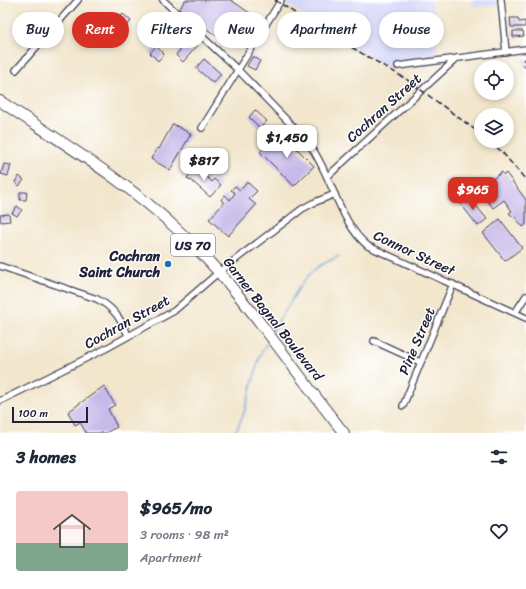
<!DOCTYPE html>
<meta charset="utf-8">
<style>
body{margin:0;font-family:Sriracha,sans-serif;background:#f2f2f3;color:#1f2937;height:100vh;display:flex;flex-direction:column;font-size:15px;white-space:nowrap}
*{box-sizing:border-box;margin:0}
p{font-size:13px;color:#747a83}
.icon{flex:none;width:22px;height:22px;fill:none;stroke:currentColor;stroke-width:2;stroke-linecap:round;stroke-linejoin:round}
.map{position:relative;height:433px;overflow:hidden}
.side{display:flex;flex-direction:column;background:#fff;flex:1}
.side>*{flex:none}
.guide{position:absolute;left:12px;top:12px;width:502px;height:36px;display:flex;gap:8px}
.controls{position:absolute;left:474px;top:60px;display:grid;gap:8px}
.controls a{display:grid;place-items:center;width:40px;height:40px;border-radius:50%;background:#fff;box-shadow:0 2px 6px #0003;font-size:20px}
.scale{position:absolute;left:12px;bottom:10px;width:76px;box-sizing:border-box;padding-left:4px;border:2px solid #22223b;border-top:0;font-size:11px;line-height:14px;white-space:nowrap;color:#22223b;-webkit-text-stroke:3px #fff;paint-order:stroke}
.price{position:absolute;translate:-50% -34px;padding:0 9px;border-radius:8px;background:#fff;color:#222;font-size:13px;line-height:26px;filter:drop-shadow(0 1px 2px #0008)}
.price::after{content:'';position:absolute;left:50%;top:24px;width:12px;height:9px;margin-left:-6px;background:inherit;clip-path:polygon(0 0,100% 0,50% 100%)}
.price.current{background:#d93025;color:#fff}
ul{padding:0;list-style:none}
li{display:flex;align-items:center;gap:12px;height:100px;padding:0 16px}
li+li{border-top:1px solid #e0e1e3}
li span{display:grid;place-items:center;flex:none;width:112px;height:80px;border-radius:4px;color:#555}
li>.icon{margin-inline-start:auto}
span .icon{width:48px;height:48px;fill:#fffc;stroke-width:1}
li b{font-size:17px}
h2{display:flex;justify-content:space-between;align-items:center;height:48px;padding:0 16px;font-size:17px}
.pill{padding:0 14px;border-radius:18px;background:#fff;box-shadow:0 2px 6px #0003;font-size:14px;line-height:36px}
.pill.current{background:#d93025;color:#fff}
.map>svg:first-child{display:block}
.built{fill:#d5d8f9}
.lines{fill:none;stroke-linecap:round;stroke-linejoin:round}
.stream{stroke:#659ed4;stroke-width:1.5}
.building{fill:#c7bae9}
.street-casing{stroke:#413f51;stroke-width:8}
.highway-casing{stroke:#413f51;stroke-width:12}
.street{stroke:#fff;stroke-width:5.5}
.highway{stroke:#fff;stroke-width:10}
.rail{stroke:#22223b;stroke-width:1.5;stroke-dasharray:6 3;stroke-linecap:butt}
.poi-dot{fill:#1f6fb2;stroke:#fff;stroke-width:1.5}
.labels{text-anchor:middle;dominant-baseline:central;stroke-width:3;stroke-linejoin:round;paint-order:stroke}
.shield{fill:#fff;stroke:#646476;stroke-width:1}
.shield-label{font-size:13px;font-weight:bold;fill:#22223b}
.street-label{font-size:14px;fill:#22223b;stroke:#fff}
.poi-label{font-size:14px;font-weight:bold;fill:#22223b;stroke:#fff;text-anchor:end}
</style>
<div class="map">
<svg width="526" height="433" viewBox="0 0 526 433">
<rect width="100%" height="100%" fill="#fff"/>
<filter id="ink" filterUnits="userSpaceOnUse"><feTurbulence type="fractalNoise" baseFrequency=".025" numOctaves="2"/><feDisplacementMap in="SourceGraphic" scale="8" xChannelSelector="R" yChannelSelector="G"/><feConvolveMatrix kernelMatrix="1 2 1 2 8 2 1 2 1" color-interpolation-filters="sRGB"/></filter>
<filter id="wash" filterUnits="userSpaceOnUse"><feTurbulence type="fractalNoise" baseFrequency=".012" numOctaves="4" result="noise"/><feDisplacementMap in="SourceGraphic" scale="16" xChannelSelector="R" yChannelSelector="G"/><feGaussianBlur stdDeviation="0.9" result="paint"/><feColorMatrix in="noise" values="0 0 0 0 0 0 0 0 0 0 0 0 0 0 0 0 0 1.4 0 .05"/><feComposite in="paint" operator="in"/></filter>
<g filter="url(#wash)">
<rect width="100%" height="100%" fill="#f2e6cc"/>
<!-- built -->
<path class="built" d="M285,0h145l4,11 4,53 -48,5 -107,-67z
M472,0h26v5l-25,2z"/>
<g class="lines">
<!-- stream -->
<path class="stream" d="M272,332l28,-46 9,-11 10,-9 20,-10
M235,433l9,-20 16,-57 8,-16"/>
</g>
<g id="blocks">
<!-- building -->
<path class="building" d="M185,0h46l20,14 -21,31 -51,-35z
M123,14l8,7 -10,11 -8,-8z
M510,18h8l1,4 6,-1v6h-14z
M98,27l14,9 -3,5 -14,-10z
M513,31h10l1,5 -11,1z
M190,38l8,7 -15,17 -7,-7z
M156,46l8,8 -6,7 -8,-8z
M253,56l7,5 -5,9 -8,-4z
M204,59l17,15 -8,9 -17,-15z
M523,59h3v8h-2z
M255,110l12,11 -7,7 -11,-11z
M173,124l18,10 -21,36 -19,-11 6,-11 2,1z
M280,132l34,34 -20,20 -34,-34z
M4,164l7,1 -3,11 -7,-2z
M196,167l16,15 2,-3 7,6 -11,12 -19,-17 -1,1 -3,-3z
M502,172l2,3 2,-2 20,27v24l-3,3 -9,-11 -1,1 -4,-4 3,-2 -8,-11 -11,8 -14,-19z
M19,176l5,4 -5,6 -4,-4z
M247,182l10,9 -8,8 7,6 -28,31 -19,-17 15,-16 -3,-3 4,-5 5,5 5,-7 -4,-3 4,-4 5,4z
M20,192h7l-1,8h-6z
M468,196l19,23 -9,7 -18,-23z
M17,206l5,4 -5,6 -5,-3z
M9,214l1,7 -9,1 -1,-7z
M500,219l22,29 -17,13 -22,-28z
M104,386l11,19 -7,4 9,18 -12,6h-19l-6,-11 -5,3 -7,-13z"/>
</g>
</g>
<g filter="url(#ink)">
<use href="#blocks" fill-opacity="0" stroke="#413f51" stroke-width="1"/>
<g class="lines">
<!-- street casing -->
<g class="street-casing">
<path id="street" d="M163,0l75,70 69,71c24,31 32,82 61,105l158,72
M501,0l5,52
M398,66l128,-17
M16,70l62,-70
M202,128l79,-128
M328,176l129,-118
M0,266l97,33c17,9 23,19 31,36
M515,313l11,-17
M374,341l46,21
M0,401l105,-52 69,-38 45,-39 83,-63 11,-6 22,-9
M403,406l50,-122"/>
</g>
<!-- highway casing -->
<g class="highway-casing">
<path id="highway" d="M0,101c61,41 125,79 179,130 64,60 110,134 165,202"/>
</g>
<!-- street -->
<use href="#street" class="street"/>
<!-- highway -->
<use href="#highway" class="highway"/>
<!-- rail -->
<path class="rail" d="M275,0l35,23 96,56 75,55
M489,141l12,10 25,29"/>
</g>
</g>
<!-- markers -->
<circle class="poi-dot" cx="168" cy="264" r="4"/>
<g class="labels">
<!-- shield labels -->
<rect class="shield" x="171" y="234" width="44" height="22" rx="3"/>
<g class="shield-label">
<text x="193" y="245">US 70</text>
</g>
<!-- street labels -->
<g class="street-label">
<text transform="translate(384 108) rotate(-42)">Cochran Street</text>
<text transform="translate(414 253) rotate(25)">Connor Street</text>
<text transform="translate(273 319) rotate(52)">Garner Bagnal Boulevard</text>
<text transform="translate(127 322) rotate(-29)">Cochran Street</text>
<text transform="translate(417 341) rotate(-67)">Pine Street</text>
</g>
<!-- poi labels -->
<g class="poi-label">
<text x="160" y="256">Cochran<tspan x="160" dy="16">Saint Church</tspan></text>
</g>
</g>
</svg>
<div class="controls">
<a><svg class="icon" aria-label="locate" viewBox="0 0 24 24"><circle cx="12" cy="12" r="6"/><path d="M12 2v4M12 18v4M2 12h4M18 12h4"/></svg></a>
<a><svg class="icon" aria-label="layers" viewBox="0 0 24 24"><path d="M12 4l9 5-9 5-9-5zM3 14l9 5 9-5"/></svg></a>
</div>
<div class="scale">100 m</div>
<b class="price" style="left:287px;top:159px">$1,450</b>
<b class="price" style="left:204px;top:182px">$817</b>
<b class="price current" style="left:473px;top:211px">$965</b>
<div class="guide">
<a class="pill">Buy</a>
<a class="pill current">Rent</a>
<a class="pill">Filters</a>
<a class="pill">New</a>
<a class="pill">Apartment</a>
<a class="pill">House</a>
</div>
</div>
<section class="side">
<h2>3 homes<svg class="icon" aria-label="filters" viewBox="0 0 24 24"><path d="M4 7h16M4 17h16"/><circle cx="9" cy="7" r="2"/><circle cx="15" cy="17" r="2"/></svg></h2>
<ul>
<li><span style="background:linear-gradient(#f6c9c9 65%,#7fa58c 0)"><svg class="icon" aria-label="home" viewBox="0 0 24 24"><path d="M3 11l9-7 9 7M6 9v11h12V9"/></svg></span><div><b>$965/mo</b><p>3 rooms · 98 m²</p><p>Apartment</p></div><svg class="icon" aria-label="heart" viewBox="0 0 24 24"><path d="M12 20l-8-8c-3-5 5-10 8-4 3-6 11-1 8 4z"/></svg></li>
</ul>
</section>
